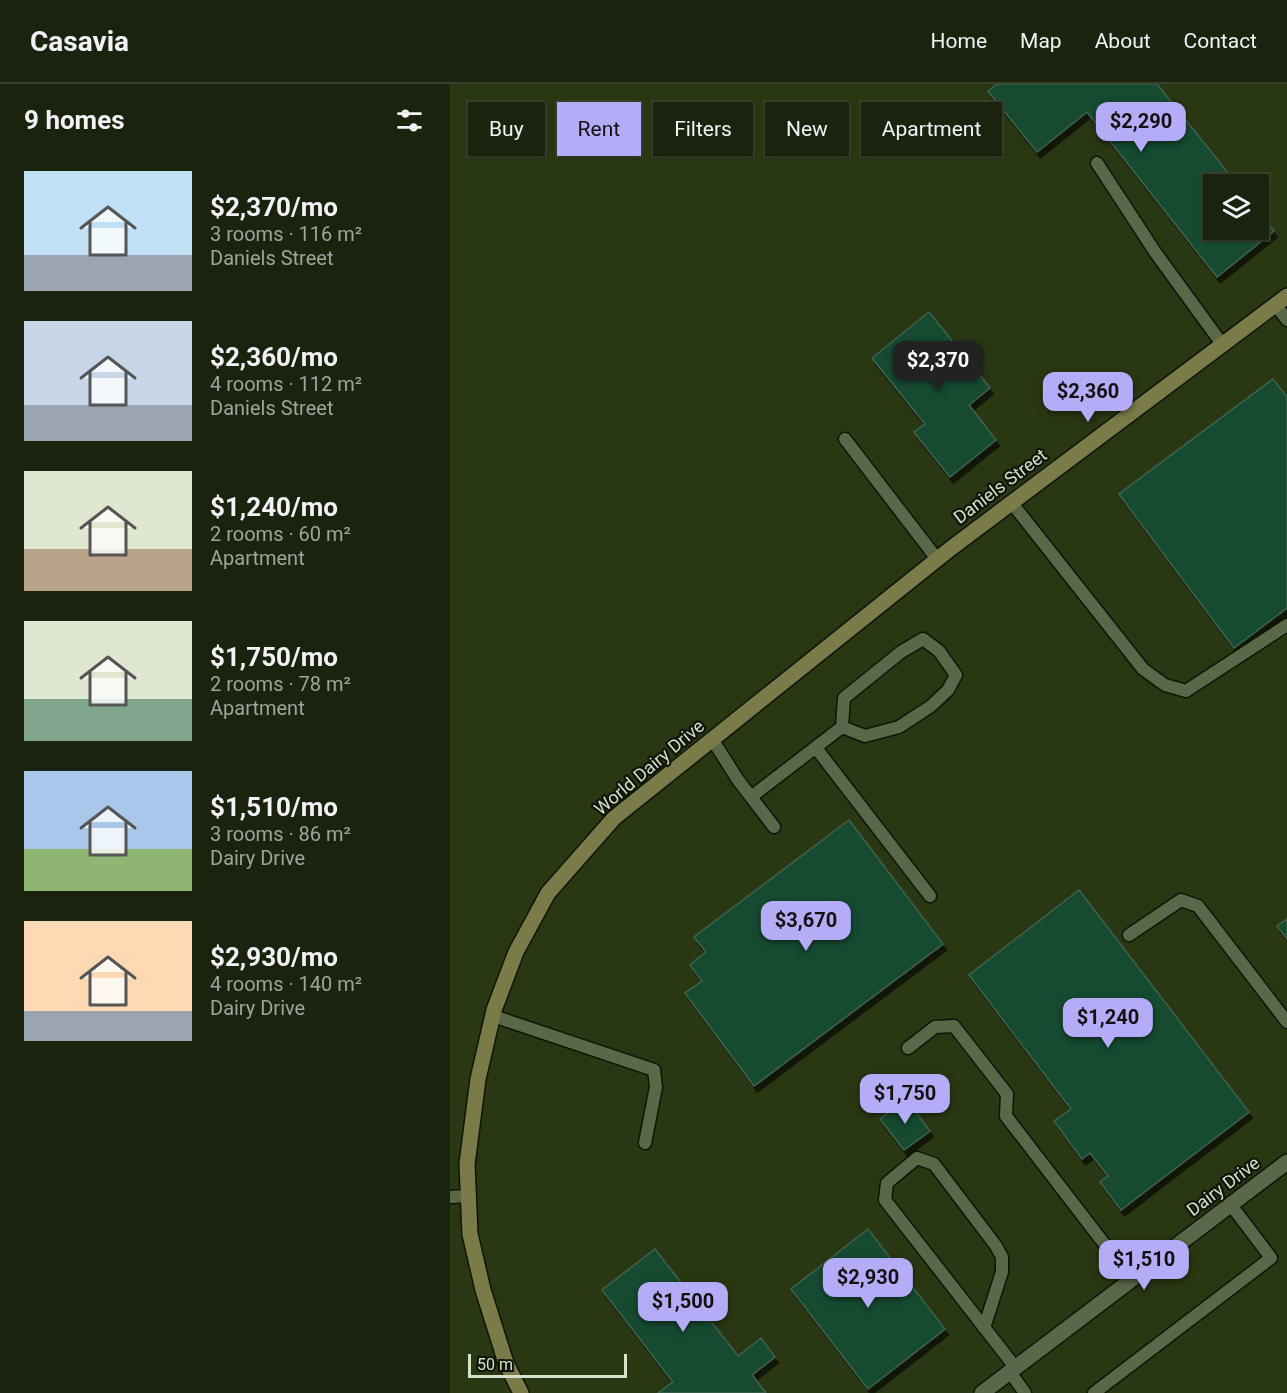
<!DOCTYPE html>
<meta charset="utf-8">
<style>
body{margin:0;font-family:Roboto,sans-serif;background:#282f1c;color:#f1f3f6;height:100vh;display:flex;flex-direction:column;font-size:22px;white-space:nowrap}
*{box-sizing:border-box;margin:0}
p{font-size:20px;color:#a0a49e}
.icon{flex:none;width:33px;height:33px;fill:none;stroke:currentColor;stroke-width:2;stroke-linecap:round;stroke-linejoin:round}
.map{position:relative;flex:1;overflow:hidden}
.side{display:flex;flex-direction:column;background:#1b230e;width:450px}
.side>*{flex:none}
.top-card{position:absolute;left:18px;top:18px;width:570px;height:54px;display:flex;gap:12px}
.controls{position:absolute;left:753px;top:90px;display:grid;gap:12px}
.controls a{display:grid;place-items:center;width:66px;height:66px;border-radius:0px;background:#1b230e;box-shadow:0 2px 4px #0004,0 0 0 2px #39402e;font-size:30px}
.scale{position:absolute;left:18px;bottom:15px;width:159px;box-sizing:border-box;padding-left:6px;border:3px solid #d7dfcd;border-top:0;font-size:16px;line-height:21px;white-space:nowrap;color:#d7dfcd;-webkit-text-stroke:4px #101509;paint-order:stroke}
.price{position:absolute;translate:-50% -51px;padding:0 14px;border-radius:12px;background:#b5acf8;color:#111;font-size:20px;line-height:39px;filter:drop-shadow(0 2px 3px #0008)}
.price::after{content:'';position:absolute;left:50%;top:36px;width:18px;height:14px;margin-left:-9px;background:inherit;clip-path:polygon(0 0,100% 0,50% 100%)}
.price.current{background:#222;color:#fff}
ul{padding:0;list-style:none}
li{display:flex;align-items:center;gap:18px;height:150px;padding:0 24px}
li span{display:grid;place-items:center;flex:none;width:168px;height:120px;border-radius:0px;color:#555}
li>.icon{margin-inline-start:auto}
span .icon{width:72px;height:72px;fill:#fffc;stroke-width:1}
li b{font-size:26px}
h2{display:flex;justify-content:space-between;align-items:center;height:72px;padding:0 24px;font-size:26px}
.pill{padding:0 21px;border-radius:0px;background:#1b230e;box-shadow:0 2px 4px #0004,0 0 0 2px #39402e;font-size:21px;line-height:54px}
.pill.current{background:#b5acf8;color:#111}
header{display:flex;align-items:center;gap:36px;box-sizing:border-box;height:84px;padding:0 30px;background:#1b230e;border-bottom:2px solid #39402e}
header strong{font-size:28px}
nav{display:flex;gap:33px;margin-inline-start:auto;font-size:21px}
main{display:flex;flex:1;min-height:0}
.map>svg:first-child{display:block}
.built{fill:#2a3713;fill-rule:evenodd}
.building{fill:#134b31;stroke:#40624f;stroke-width:1.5;filter:url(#shadow)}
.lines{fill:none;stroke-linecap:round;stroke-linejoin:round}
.lane-casing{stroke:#0d1600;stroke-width:15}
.street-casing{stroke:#0d1600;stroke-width:18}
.secondary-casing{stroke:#0d1600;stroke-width:18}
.lane{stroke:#5a6748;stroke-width:12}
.street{stroke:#5a6748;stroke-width:15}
.secondary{stroke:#7a7b48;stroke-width:15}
.labels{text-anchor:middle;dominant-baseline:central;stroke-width:4.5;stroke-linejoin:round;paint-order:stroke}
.street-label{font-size:18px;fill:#d7dfcd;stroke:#101509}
</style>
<header>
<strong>Casavia</strong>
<nav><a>Home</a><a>Map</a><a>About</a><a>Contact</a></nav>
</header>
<main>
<section class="side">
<h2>9 homes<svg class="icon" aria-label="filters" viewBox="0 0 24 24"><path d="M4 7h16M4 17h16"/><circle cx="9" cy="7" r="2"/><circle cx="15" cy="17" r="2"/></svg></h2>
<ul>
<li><span style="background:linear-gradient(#bfe0f5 70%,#9aa5b1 0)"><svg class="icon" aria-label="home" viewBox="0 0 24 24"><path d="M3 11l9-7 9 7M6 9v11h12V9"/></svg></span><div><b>$2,370/mo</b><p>3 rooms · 116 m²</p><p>Daniels Street</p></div></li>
<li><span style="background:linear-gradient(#c9d6e8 70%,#9aa5b1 0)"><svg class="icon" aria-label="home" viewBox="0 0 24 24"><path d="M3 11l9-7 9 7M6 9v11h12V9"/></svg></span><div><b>$2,360/mo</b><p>4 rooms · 112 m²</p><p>Daniels Street</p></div></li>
<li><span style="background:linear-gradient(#dfe7d0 65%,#b9a48a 0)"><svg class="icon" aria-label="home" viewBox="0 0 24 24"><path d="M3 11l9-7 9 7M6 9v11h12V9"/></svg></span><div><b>$1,240/mo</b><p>2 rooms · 60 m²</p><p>Apartment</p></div></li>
<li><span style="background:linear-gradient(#dfe7d0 65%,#7fa58c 0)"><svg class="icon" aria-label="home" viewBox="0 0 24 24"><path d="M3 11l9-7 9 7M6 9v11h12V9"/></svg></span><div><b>$1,750/mo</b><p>2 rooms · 78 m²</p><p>Apartment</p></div></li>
<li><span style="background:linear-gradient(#a9c7e8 65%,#8fb573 0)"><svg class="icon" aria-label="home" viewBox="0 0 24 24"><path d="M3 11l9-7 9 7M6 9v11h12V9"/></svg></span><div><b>$1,510/mo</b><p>3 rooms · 86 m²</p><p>Dairy Drive</p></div></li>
<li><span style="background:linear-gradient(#ffd9b3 75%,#9aa5b1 0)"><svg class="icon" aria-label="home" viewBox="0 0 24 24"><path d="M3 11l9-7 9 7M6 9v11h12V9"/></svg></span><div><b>$2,930/mo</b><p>4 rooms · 140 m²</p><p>Dairy Drive</p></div></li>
</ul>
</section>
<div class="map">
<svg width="837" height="1309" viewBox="0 0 837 1309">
<defs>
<filter id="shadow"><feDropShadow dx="3.5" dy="6" stdDeviation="0" flood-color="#0009"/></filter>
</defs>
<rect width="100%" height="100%" fill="#242f12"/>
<!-- built -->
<path class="built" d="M0,0h837v1309h-837zM764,100h44v46h-44z"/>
<!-- building -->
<path class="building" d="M547,0h160l80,100h-23v46h44v-18l16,19 -57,46 -130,-165 -50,40 -49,-61z
M479,228l61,76 -21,17 27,35 -46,37 -36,-45 11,-8 -53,-66z
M823,295l14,18v211l-53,40 -115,-154z
M399,736l94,124 -189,142 -69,-93 17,-12 -12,-16 16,-13 -12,-15z
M629,806l170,222 -128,98 -21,-28 8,-6 -18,-23 -8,6 -28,-38 17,-12 -102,-134z
M837,835v20l-10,-13z
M456,1015l24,32 -26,19 -24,-31z
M418,1145l77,100 -77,60 -77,-100z
M205,1165l83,107 23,-18 14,19 -23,18 14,18h-108l15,-11 -71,-92z"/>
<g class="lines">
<!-- lane casing -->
<g class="lane-casing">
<path id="lane" d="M647,79l58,89 67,92
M825,220l12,16
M395,355l92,120
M561,418l132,167 22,16 21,6 101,-66
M262,655l26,41 36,47
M366,664l114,148
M301,713l91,-70 2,-29 57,-46 22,-13 16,12 17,24 -8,15 -17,16 -32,21 -34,9 -23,-9
M679,851l52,-35 17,6 89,116
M43,932l161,54 2,17 -11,56
M458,964l27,-21 19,-1 53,68 -1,22 126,164
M0,1113l18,-1
M534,1244l18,-56v-15l-6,-11 -62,-82 -17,-6 -30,25 -2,17 130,167
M560,1288l15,21
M644,1309l177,-135 -40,-53"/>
</g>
<!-- street casing -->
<g class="street-casing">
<path id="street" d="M532,1309l305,-231"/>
</g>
<!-- secondary casing -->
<g class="secondary-casing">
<path id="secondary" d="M71,1309l-15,-30 -23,-73 -13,-56 -3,-70 11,-85 16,-69 22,-58 32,-59 66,-75 336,-269 337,-253"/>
</g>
<!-- lane -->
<use href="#lane" class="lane"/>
<!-- street -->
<use href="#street" class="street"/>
<!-- secondary -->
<use href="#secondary" class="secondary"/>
</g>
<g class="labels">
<!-- street labels -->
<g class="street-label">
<text transform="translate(550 402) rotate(-37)">Daniels Street</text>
<text transform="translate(199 683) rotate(-40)">World Dairy Drive</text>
<text transform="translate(773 1102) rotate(-37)">Dairy Drive</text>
</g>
</g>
</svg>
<div class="controls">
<a><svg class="icon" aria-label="layers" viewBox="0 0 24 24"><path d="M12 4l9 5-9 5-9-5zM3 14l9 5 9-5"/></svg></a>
</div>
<div class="scale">50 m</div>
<b class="price" style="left:691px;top:69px">$2,290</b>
<b class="price current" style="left:488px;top:308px">$2,370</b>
<b class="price" style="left:638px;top:339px">$2,360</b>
<b class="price" style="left:356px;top:868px">$3,670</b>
<b class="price" style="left:658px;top:965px">$1,240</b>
<b class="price" style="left:455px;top:1041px">$1,750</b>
<b class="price" style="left:694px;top:1207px">$1,510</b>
<b class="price" style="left:418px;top:1225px">$2,930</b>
<b class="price" style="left:233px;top:1249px">$1,500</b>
<div class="top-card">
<a class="pill">Buy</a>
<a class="pill current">Rent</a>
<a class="pill">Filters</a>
<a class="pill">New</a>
<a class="pill">Apartment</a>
</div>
</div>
</main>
